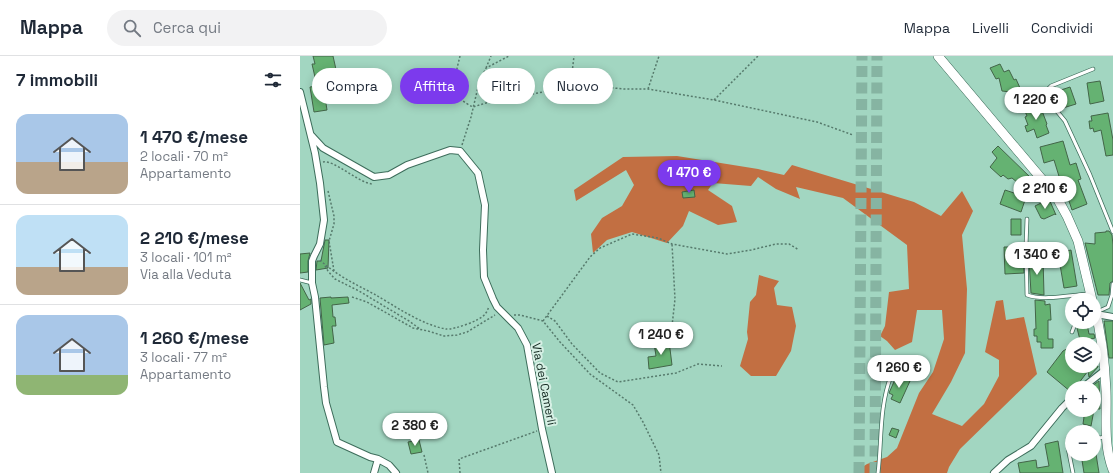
<!DOCTYPE html>
<html lang="it">
<meta charset="utf-8">
<style>
body{margin:0;font-family:"Space Grotesk",sans-serif;background:#f2f2f3;color:#1f2937;height:100vh;display:flex;flex-direction:column;font-size:15px;white-space:nowrap}
*{box-sizing:border-box;margin:0}
p{font-size:13px;color:#747a83}
.icon{flex:none;width:22px;height:22px;fill:none;stroke:currentColor;stroke-width:2;stroke-linecap:round;stroke-linejoin:round}
.map{position:relative;flex:1;overflow:hidden}
.details{display:flex;flex-direction:column;background:#fff;width:300px}
.details>*{flex:none}
.banner{position:absolute;left:12px;top:12px;width:380px;height:36px;display:flex;gap:8px}
.controls{position:absolute;left:765px;top:237px;display:grid;gap:8px}
.controls a{display:grid;place-items:center;width:36px;height:36px;border-radius:50%;background:#fff;box-shadow:0 2px 10px #0003;font-size:20px}
.price{position:absolute;translate:-50% -34px;padding:0 9px;border-radius:14px;background:#fff;color:#222;font-size:13px;line-height:26px;filter:drop-shadow(0 1px 2px #0008)}
.price::after{content:'';position:absolute;left:50%;top:24px;width:12px;height:9px;margin-left:-6px;background:inherit;clip-path:polygon(0 0,100% 0,50% 100%)}
.price.selected{background:#7c3aed;color:#fff}
ul{padding:0;list-style:none}
li{display:flex;align-items:center;gap:12px;height:100px;padding:0 16px}
li+li{border-top:1px solid #e0e1e3}
li span{display:grid;place-items:center;flex:none;width:112px;height:80px;border-radius:12px;color:#555}
li>.icon{margin-inline-start:auto}
span .icon{width:48px;height:48px;fill:#fffc;stroke-width:1}
li b{font-size:17px}
h2{display:flex;justify-content:space-between;align-items:center;height:48px;padding:0 16px;font-size:17px}
.tag{padding:0 14px;border-radius:18px;background:#fff;box-shadow:0 2px 10px #0003;font-size:14px;line-height:36px}
.tag.selected{background:#7c3aed;color:#fff}
header{display:flex;align-items:center;gap:24px;box-sizing:border-box;height:56px;padding:0 20px;background:#fff;border-bottom:1px solid #e0e1e3}
header strong{font-size:19px}
nav{display:flex;gap:22px;margin-inline-start:auto;font-size:14px}
.search{width:280px;height:36px;background:#f2f2f3;display:flex;align-items:center;gap:10px;box-sizing:border-box;padding:0 14px;border-radius:22px;color:#747a83;font-size:15px}
main{display:flex;flex:1;min-height:0}
.map>svg:first-child{display:block}
.forest{fill:#c26f42}
.building{fill:#65b272;stroke:#436548}
.lines{fill:none;stroke-linecap:round;stroke-linejoin:round}
.highway-tunnel{stroke:#86b4a2;stroke-width:11;stroke-dasharray:11 5.5;stroke-linecap:butt}
.lane-casing{stroke:#3d6d5b;stroke-width:4.5}
.street-casing{stroke:#3d6d5b;stroke-width:8}
.secondary-casing{stroke:#3d6d5b;stroke-width:10}
.path{stroke:#567a6c;stroke-width:1.5;stroke-dasharray:2 2;stroke-linecap:butt}
.lane{stroke:#fff;stroke-width:3}
.street{stroke:#fff;stroke-width:6}
.secondary{stroke:#fff;stroke-width:9}
.labels{text-anchor:middle;dominant-baseline:central;stroke-width:4;stroke-linejoin:round;paint-order:stroke}
.street-label{font-size:12px;fill:#172c24;stroke:#d7f0e5}
</style>
<header>
<strong>Mappa</strong>
<div class="search"><svg class="icon" aria-label="search" viewBox="0 0 24 24"><circle cx="10" cy="10" r="6"/><path d="M15 15l6 6"/></svg>Cerca qui</div>
<nav><a>Mappa</a><a>Livelli</a><a>Condividi</a></nav>
</header>
<main>
<section class="details">
<h2>7 immobili<svg class="icon" aria-label="filters" viewBox="0 0 24 24"><path d="M4 7h16M4 17h16"/><circle cx="9" cy="7" r="2"/><circle cx="15" cy="17" r="2"/></svg></h2>
<ul>
<li><span style="background:linear-gradient(#a9c7e8 60%,#b9a48a 0)"><svg class="icon" aria-label="home" viewBox="0 0 24 24"><path d="M3 11l9-7 9 7M6 9v11h12V9"/></svg></span><div><b>1 470 €/mese</b><p>2 locali · 70 m²</p><p>Appartamento</p></div></li>
<li><span style="background:linear-gradient(#bfe0f5 65%,#b9a48a 0)"><svg class="icon" aria-label="home" viewBox="0 0 24 24"><path d="M3 11l9-7 9 7M6 9v11h12V9"/></svg></span><div><b>2 210 €/mese</b><p>3 locali · 101 m²</p><p>Via alla Veduta</p></div></li>
<li><span style="background:linear-gradient(#a9c7e8 75%,#8fb573 0)"><svg class="icon" aria-label="home" viewBox="0 0 24 24"><path d="M3 11l9-7 9 7M6 9v11h12V9"/></svg></span><div><b>1 260 €/mese</b><p>3 locali · 77 m²</p><p>Appartamento</p></div></li>
</ul>
</section>
<div class="map">
<svg width="813" height="417" viewBox="0 0 813 417">
<rect width="100%" height="100%" fill="#a2d6c1"/>
<!-- forest -->
<path class="forest" d="M377,100l81,13 26,6 8,-10 122,37 27,14 21,-25 11,20 -11,24 5,54 -2,64 -14,29 -19,32 30,12 22,-22 15,-28v-16l-14,-8 11,-51 7,-1 3,20 18,-3 13,57 -77,75 -11,18 -2,6h-93l13,-9 20,-7 10,-9 22,-55 14,-21 11,-33 -2,-29h-25l-5,32 -17,8 -8,-9 -7,-5 5,-10 4,-34 20,-3 -2,-44 -64,-47 -47,-11 4,12 -24,-10 -18,-12 -7,9 -38,-3 -5,7 24,16 5,16 -19,3 -29,-14 -6,15 -16,17 -35,-11 -25,8 -14,13 -2,-19 11,-16 20,-12 12,-21 -8,-15 -50,31 -2,-11 49,-33z
M459,219l20,6 -5,7 3,17 15,2 4,19 -5,25 -15,25h-25l-11,-10 8,-27 -1,-7 3,-30 6,-7z"/>
<!-- building -->
<path class="building" d="M13,0h20l4,18 -15,3 5,33 -13,2 -4,-25 7,-1 -5,-22h3z
M700,8l4,8 5,-2 5,10 2,-1 4,9 -9,4 -9,-1 -3,-13 -3,1 -6,-11z
M46,23l7,2 -2,10 -7,-2z
M800,25l4,20 -14,3 -3,-21z
M770,31l6,17 -13,4 -3,-9 -3,1 -2,-8z
M739,47l8,21 -1,1 3,8 -12,5 -3,-9 -7,3 -2,-6 3,-1 -3,-8 2,-1 -3,-7z
M808,57l5,27v15l-7,1 -5,-26 -7,2 -1,-4 -3,1 -1,-8h3l-1,-5z
M763,85l7,24 6,-2 5,16 -3,1 9,24 -15,6 -4,-12 3,-1 -5,-13 -4,2 -8,-26 -10,3 -4,-16z
M698,90l32,31 -6,11 -12,-10 -4,1 -5,-4 -2,2 -11,-10 7,-9 -5,-6z
M394,134l1,7 -12,1 -1,-6z
M705,134l21,7 -5,15 -21,-8z
M749,143l7,16 -1,-1 -11,5 -3,-1 -6,-12z
M711,163h10v16h-10z
M806,175h3l3,4 1,10v36l-3,2 -1,12h-11l-13,-52 10,1v-11l11,-1z
M25,184h4l-1,28 -12,2 1,-9h4z
M704,191h14l1,12h4l1,14 -19,1z
M771,194l6,36 -13,2 -6,-35z
M10,197l-2,8v11l-8,1v-19z
M743,202l1,37 -13,-2 -2,-34z
M0,227l9,17 2,-1v5l-11,6z
M31,241v1l17,-1 1,6 -17,2 1,12h2l1,9h-4l2,17 -10,2 -4,-47z
M735,244l10,1v4l5,-1 1,16h-3v19h5v9h-12v-6h-4v-6h-3v-7h2z
M804,265h9v37h-4z
M787,268l2,10h5l1,4 -4,1 5,8 1,9h-3v-12h-13l-4,-16v-1z
M369,285l3,24 -23,4 -1,-12 8,-1 -2,-13z
M772,290v20h26v1l-9,10 -1,-6 -13,17h-3l-1,4 -24,-20 16,-21z
M597,319l13,6 -10,22 -9,-4 2,-4 -4,-2z
M799,325l1,28h-6v-21h-5z
M770,354h24l-3,16 -8,-2 1,-7z
M592,372l7,2 -3,8 -7,-3z
M119,384l3,12 -11,2 -3,-12z
M758,385l5,32h-43l-2,-10 18,-3 1,8 12,-2 -4,-22z
M781,398h15l3,19h-15z"/>
<g class="lines">
<!-- highway-tunnel -->
<path class="highway-tunnel" d="M559,417l3,-417
M575,417l2,-417"/>
<!-- lane casing -->
<g class="lane-casing">
<path id="lane" d="M793,13l-42,17 -6,6 1,6 19,23 25,54 23,57
M727,163l-1,27 1,49c16,6 44,0 61,-1
M0,224l12,3
M797,256l2,-1 9,-4 4,-12 1,-11
M772,276l3,-8 8,-2
M775,376l6,-5 11,5
M772,378l-4,4v10l5,25
M794,378l5,4 7,-1
M578,417c4,-32 1,-66 13,-97"/>
</g>
<!-- street casing -->
<g class="street-casing">
<path id="street" d="M0,36l15,61 5,30 4,37 -4,24 -6,12 -2,5v22l3,14 9,90 2,16 11,39 33,15 8,2 11,6 7,8
M11,79l12,13 51,29 15,-2 18,-10 43,-15 10,1 18,22 7,32 -2,45 1,27 9,22 4,8 21,21 9,17 15,84 10,44
M796,258l17,3
M782,332l23,-18
M74,417l4,-14
M694,417l14,-13 23,-14 31,-38 10,-10"/>
</g>
<!-- secondary casing -->
<g class="secondary-casing">
<path id="secondary" d="M638,0l118,140 11,20 11,25 14,59
M794,250c7,26 11,59 12,85 1,27 -3,53 7,79"/>
</g>
<!-- path -->
<path class="path" d="M160,0c-3,13 -9,31 0,42 3,4 9,7 13,9l13,-4 62,-12 46,-5 30,3h24l66,11 103,22 36,13
M186,12l5,-12
M263,32l8,-6 3,-26
M348,33l11,-33
M414,44l44,-44
M162,89l9,-28 8,-34 7,-15 23,-12
M23,106c12,-2 34,20 49,22
M28,135l6,25v8l-5,17 5,30
M20,204c16,15 35,24 54,34 21,12 48,31 72,35 7,1 34,-8 39,-15 2,-2 3,-5 4,-8
M25,210l3,5 7,8 24,12 50,30 11,8
M52,241l15,5 46,26 15,3 16,5 13,-1 10,-3 28,-17
M214,259h6l23,6 17,21 30,32 43,31 10,17 16,33 2,18
M247,260l8,5 17,23 28,29 18,9 58,-9 22,-9 24,2
M243,265l47,-64 10,-9 32,-14 26,4 14,6 55,10 24,-4 25,-6h13l10,6
M349,286l9,-4 13,-3 4,-36 -3,-55
M124,399l4,18
M160,417l-1,-14 78,-28"/>
<!-- lane -->
<use href="#lane" class="lane"/>
<!-- street -->
<use href="#street" class="street"/>
<!-- secondary -->
<use href="#secondary" class="secondary"/>
</g>
<g class="labels">
<!-- street labels -->
<g class="street-label">
<text transform="translate(244 328) rotate(79)">Via dei Camerli</text>
</g>
</g>
</svg>
<div class="controls">
<a><svg class="icon" aria-label="locate" viewBox="0 0 24 24"><circle cx="12" cy="12" r="6"/><path d="M12 2v4M12 18v4M2 12h4M18 12h4"/></svg></a>
<a><svg class="icon" aria-label="layers" viewBox="0 0 24 24"><path d="M12 4l9 5-9 5-9-5zM3 14l9 5 9-5"/></svg></a>
<a>+</a>
<a>−</a>
</div>
<b class="price" style="left:736px;top:65px">1 220 €</b>
<b class="price selected" style="left:389px;top:138px">1 470 €</b>
<b class="price" style="left:745px;top:154px">2 210 €</b>
<b class="price" style="left:737px;top:220px">1 340 €</b>
<b class="price" style="left:361px;top:300px">1 240 €</b>
<b class="price" style="left:599px;top:333px">1 260 €</b>
<b class="price" style="left:115px;top:391px">2 380 €</b>
<div class="banner">
<a class="tag">Compra</a>
<a class="tag selected">Affitta</a>
<a class="tag">Filtri</a>
<a class="tag">Nuovo</a>
</div>
</div>
</main>
